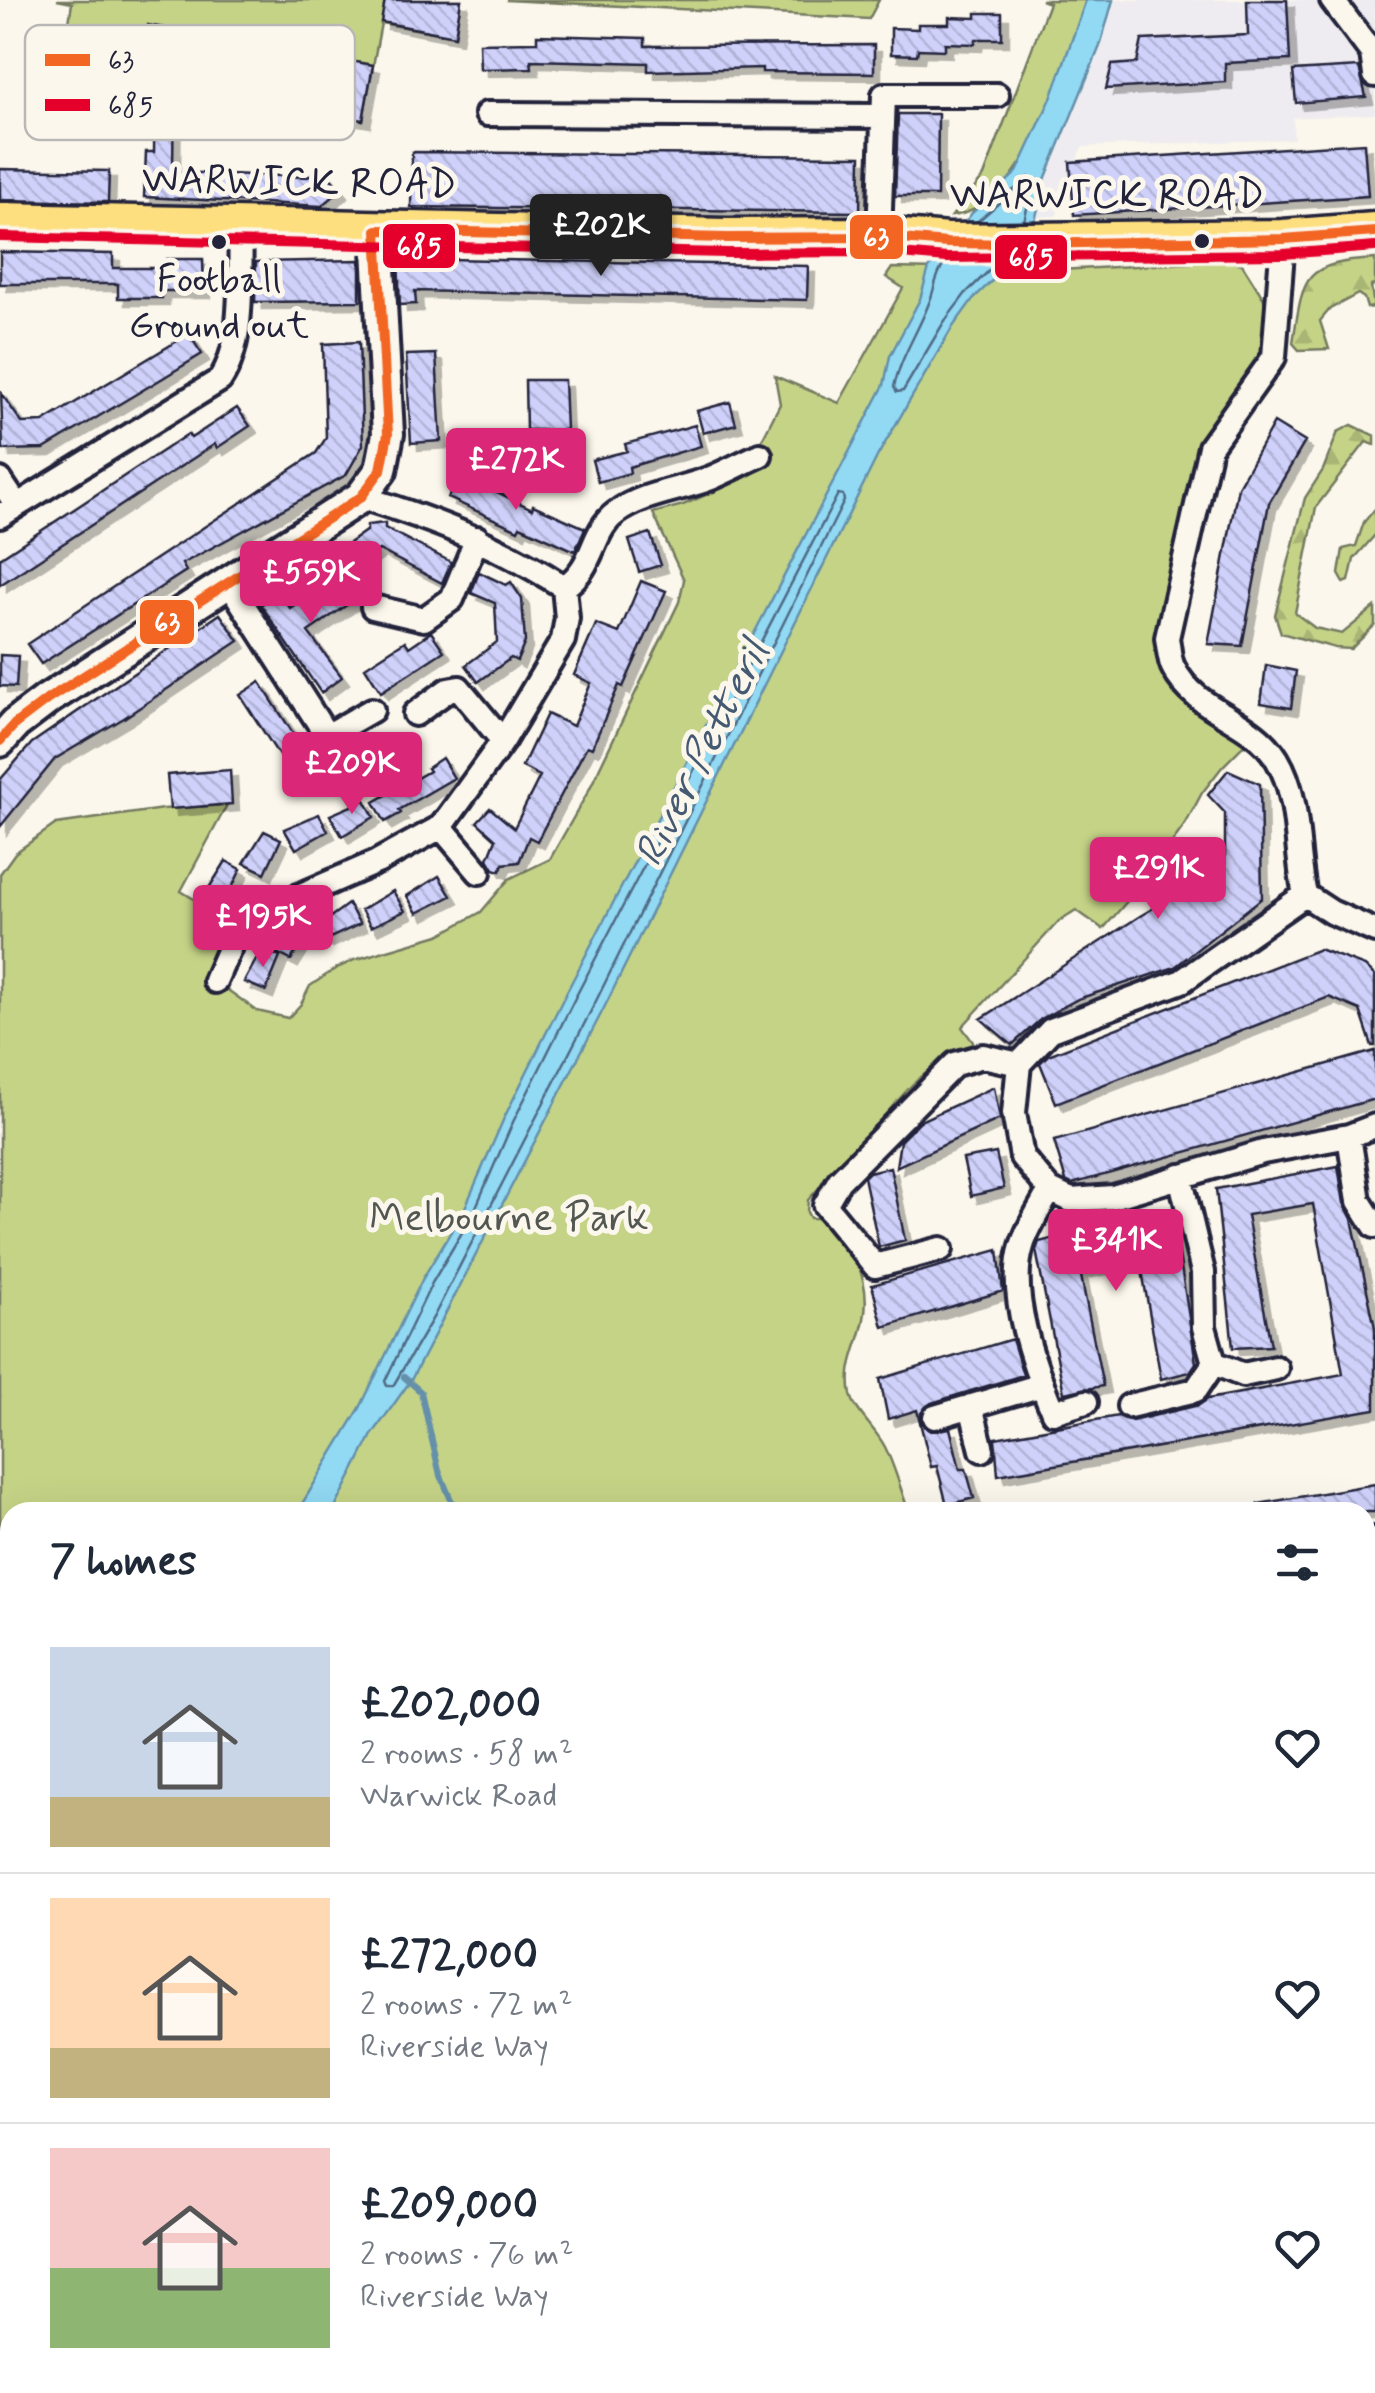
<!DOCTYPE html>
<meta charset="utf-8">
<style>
body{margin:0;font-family:Mynerve,sans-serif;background:#f6f6f7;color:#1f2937;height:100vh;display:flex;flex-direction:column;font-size:38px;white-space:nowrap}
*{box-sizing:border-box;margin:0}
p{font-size:32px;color:#747a83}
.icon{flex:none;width:55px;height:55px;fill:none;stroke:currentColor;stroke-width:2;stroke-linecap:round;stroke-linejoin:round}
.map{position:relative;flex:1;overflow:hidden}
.details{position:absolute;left:0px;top:1502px;width:1375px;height:892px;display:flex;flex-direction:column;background:#fff;border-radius:30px 30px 0 0;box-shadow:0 10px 40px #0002}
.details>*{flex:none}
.price{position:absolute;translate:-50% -85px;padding:0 22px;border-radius:10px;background:#db2777;color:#fff;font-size:32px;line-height:65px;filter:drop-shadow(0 2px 5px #0008)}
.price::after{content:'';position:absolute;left:50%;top:60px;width:30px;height:22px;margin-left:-15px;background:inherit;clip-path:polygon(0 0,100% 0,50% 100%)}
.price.selected{background:#222;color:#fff}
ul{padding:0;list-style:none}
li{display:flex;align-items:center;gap:30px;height:250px;padding:0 50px}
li+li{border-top:2px solid #e0e1e3}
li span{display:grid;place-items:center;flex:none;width:280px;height:200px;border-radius:0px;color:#555}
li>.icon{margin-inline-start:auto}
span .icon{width:120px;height:120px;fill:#fffc;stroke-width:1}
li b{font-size:42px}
h2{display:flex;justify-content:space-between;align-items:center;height:120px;padding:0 50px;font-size:42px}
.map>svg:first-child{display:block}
.built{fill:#eeecf0}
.industrial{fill:url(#industrial-furrows)}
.green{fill:#c5d387;stroke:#747a61;stroke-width:2.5}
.forest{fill:url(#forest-firs);stroke:#747a61;stroke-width:2.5}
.water{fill:#92d9f4;stroke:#6590aa;stroke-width:2.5}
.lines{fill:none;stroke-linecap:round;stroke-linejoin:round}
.shore{stroke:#4f6b85;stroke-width:2.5}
.stream{stroke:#6590aa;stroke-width:6}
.building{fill:url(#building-back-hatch);stroke:#22223b;stroke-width:2.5;filter:url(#shadow)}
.minor-casing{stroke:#22223b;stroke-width:30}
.tertiary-casing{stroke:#22223b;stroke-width:38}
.primary-casing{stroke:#22223b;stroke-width:45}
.minor{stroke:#fbf7ec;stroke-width:22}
.tertiary{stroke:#fbf7ec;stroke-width:30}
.primary{stroke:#fedf80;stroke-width:38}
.bus-1-casing{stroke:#fbf7ec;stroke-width:18}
.bus-2-casing{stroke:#fbf7ec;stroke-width:18}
.bus-1{stroke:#f26522;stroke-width:10}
.bus-2{stroke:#e4002b;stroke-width:10}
.bus-dot{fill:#22223b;stroke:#fbf7ec;stroke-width:4}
.labels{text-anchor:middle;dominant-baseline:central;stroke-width:10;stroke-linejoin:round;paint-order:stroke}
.bus-label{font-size:38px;fill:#22223b;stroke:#fbf7ec}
.street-label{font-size:40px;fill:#22223b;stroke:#fbf7ec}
.park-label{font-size:40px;fill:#535752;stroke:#fbf7ec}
.water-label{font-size:42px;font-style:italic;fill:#445972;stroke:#fbf7ec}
.key{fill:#fbf7ec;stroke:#bab7b7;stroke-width:2.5}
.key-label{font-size:28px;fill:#22223b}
.line-badge{stroke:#fbf7ec;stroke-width:4}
.badge-label{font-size:28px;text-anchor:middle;font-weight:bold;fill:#fff}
</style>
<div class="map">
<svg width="1375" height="2393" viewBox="0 0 1375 2393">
<defs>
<pattern id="industrial-furrows" width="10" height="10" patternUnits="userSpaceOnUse" patternTransform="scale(2.5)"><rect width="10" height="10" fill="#eeecf0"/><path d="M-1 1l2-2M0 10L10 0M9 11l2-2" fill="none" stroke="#cccacf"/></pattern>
<pattern id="forest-firs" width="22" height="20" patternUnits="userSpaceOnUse" patternTransform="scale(2.5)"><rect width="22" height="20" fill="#c5d387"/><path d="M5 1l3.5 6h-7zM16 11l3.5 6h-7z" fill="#a9b575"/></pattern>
<pattern id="building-back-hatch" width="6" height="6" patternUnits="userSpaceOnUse" patternTransform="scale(2.5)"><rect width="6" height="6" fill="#cfd1fa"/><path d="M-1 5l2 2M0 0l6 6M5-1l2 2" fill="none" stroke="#b1b3d7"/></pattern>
<filter id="shadow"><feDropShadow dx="7" dy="7" stdDeviation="0" flood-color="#0004"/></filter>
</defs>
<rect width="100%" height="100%" fill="#fbf7ec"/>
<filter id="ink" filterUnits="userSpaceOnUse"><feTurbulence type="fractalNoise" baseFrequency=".01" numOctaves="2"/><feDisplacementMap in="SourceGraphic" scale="20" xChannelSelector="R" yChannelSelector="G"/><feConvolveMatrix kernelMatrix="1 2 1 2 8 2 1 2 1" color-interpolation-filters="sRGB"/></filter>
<g filter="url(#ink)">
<!-- built -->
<path class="built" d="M1113,0h262v114l-82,4 1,21 -212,8 -26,69 -20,1 8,-35 56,-136z"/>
<!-- industrial -->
<path class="industrial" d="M1365,2267l10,2v124h-605l1,-8h594z"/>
<!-- green -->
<path class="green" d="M57,0h404l-6,36 -74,-13 -18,97 -225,-40 2,-17 -75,-14 7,-46z
M506,0h373l-10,19z
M1041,0h45c-22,63 -57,207 -134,216l32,-40 65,-173z
M1230,261l12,3 22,35 4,56 -50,64 -48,264c15,33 54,35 75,61l-23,23 -20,26 -16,30 -44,61 -39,45 -27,-19 -17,11 -97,106 14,19 -23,4 -41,35 -104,115 -1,12 3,6h11c30,24 51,60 43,101 -5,28 -19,46 -13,76 5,18 25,34 34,52 10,20 16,44 24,65h-899v873h761l-1,8h-770v-1519l15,-21 41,-29 107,-15 64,-4 -46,86 26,16 -8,18 16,17 -4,36 46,33 31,7 13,-14 9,-18 25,-17 19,-9 85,-25 42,-23 28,-33 41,-20 39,-69 90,-188 5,-22 -31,-67 30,-8 59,-26 38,-75 -5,-28 64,27 64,-115 -17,-11 6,-9 147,3z
M1375,509v26l-21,24 -5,22 -5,2 -5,-9 4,-25 13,-3 8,-24z"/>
<!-- forest -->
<path class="forest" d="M1375,259v26l-4,1 3,21 -7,1 -3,-10 -6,-4 -28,15 -10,12 9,28 -30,1 -6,-7c10,-67 10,-80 82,-84z
M1352,425l23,11v9l-9,-3 -50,65 -21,106 20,15 27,6 33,-27v18l-24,24 -16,-1 -54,-15 -6,-18 30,-117 18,-28 15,-38z"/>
<!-- water -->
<path class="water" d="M1086,0h27l-13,46 -56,136 -8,35 -14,35 -49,47 -21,29 -74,127 -275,555 -192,370 -39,55 -39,77h-36l63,-104 63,-130 41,-68 40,-92 62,-125 318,-608 6,-29 30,-57 9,-31 43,-55 45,-41 35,-76z
M10,2098v64l-10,23v-68z"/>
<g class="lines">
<!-- shore -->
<path class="shore" d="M978,221l51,-44 4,6 -9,38
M944,264c-9,12 -9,25 -15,39 -11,29 -28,53 -35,84l3,5 6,-1 41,-69 22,-29 30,-29
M838,494l5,1 1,6 -250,504 -160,311 -41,70h-6l-2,-5 47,-98 41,-69 40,-92 62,-124z"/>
<!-- stream -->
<path class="stream" d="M404,1377l17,15 18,79 17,41"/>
</g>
<!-- building -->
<path class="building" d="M385,0h76l-6,36 -74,-14z
M1247,0h40l3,60 -65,3v19l-119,7 6,-24 25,-2 5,-23 106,-5z
M976,13h26v26h-26l-1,5 -30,-1v7l-27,-1 -1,6 -26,-1v-26l27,1v-5h31v-7l27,1z
M148,25l225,40 -10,55 -189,-34 -1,86 135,5 12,-11 21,24 -19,16 -178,-9 2,-45h8l1,-69 -17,-3z
M537,35l108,3v8l229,-1v28l-112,-1v-4l-114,3v-8l-117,-3 1,8 -52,1 -1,-26 58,-1z
M1359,67l7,30 -70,6 -3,-32z
M898,114h40l-1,82h-42z
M1364,143l4,53 -294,19 -4,-53z
M412,152l449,4 -1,56 -449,-5z
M0,169l109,2 -1,31 -108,-2z
M0,252l113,2v14h54v-9h36l1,32h-42v7h-44v-14h-118z
M398,258l410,8 -1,34 -392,-9 1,13 -16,1z
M360,260v41l-105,1 1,-40z
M189,334l13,20 -39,24 -119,71 -41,1 -2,-57 21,30 21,-1z
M359,342l4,103 -17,30 -164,89 4,7 -145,93 -14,-20 289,-191 10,-15 -3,-94z
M436,354l5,87 -30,2 -5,-88z
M525,380h39l2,50h-40z
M730,402l6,22 -33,9 -6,-22z
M237,408l13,18 -33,22 -2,-4 -215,141v-27l188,-124 3,4z
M1274,423l31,19 -36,61 -27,143 -34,-2 30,-157z
M695,425l6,21 -72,21 1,6 -32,9 -6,-22 35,-9 -2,-7z
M459,474l73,35 1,-4 52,23 -10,23 -55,-25 -2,4 -70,-32z
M385,523v5l66,34 -9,21 -63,-33 -33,23 -14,-18 35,-25v-5z
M650,533l11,32 -22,7 -10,-32z
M479,572l27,13 5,-3 11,17 3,43 -8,19 -6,-3 -33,24 -12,-17 31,-23 -2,-39 -24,-10z
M340,573l17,25 -49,34 34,45 -21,16 -60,-88 17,-14 12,17z
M641,581l25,10 -43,96 -4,-2 -27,63 -5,-2 -50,95 -8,-4 -10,25 -16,2 -3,7 -6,-2 -6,-10 8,-20 -19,-17 13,-14 24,20 26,-52 -18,-9 25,-53 26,12 18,-43 -17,-8 22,-51 23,9z
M220,614l19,27 -115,77 -69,41 -55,68v-47l32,-37z
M431,632l13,19 -63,41 -16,-25 40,-26 4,6z
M0,655l18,1 -2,31 -16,-1z
M1266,665l30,6 -5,37 -30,-5z
M260,682l58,90 -20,13 -58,-90z
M442,758l12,20 -55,32 2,3 -16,9 -11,-20 55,-31 -2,-3z
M230,770l2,34 -62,5 -3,-34z
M1228,770l32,14 2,114 -87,69 -97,32 -37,20 -29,26 -31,-26 159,-103 85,-50v-53l-17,-18z
M365,800l9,17 -32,19 -12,-21z
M319,814l9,17 -32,18 -12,-20z
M264,831l17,8 -16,34 -21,-10z
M226,861l15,8 -15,31 -19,-9z
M439,876l12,20 -34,17 -10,-17z
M393,891l12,20 -34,16 -10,-17z
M348,904l12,20 -34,16 -8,-14z
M290,918l21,10 -20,32 -18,-9z
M262,949l18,8 -14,34 -22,-9z
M1319,949l46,17 10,10v70h-3l-12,-36 -31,-13 -273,106 -16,-40 8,-8z
M1375,1051v48l-303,85 -6,-3 -12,-40z
M994,1087l6,32 -104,48 4,-26 20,-20z
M996,1153l8,35 -33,8 -8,-37z
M1338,1166l6,37 8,16 23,109v81l-377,66 -3,-37 123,-22 14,5 67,-16 9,-6 135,-25 -30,-170 -66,11 24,131 -38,2 -17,-159z
M890,1167l15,73 -26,7 -15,-70 5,-5z
M1172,1209l24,154 -6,9 -29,7 -21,-120 -60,12 23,115 -39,7 -28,-143 3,-8z
M998,1250l5,41 -120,36 -11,-42z
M1012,1339l11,36 -92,28 -10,10v9l10,9 19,-3 10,41h6l8,29 -27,7 -10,-39 -6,1 -14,-57 -29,9 -8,-40z
M1375,1484v28h-116l-1,-8z"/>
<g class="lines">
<!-- minor casing -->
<g class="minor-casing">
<path id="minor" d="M1332,0l40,53 3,22
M487,114l396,2
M879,237l5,-142h113
M1283,239l-9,118 -64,90 -43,191c2,10 2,23 7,31 23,44 78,49 103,90 24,40 18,92 28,136l26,17 44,19
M0,480l16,24
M361,497c74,23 138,48 203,90 32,-21 26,-55 52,-74 27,-20 65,-23 95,-35 17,-7 33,-16 49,-23
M0,516l220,-136c26,-38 19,-109 21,-155
M231,579l7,18 89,139 45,-26
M373,607l51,12 28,-20 25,-61
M415,714l33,-24 11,-2 44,53
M441,827l38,45
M1305,895l-123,86 -131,49 -32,34 -5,49 8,44 28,33 21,10 42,-3 150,-45 86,-16 26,-10
M210,921l25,14
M215,981l20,-46 28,-19 31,-18 83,-36 64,-35 62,-86 60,-101 4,-22 -3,-31
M1349,1136l10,65 16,25
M1180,1176l23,96 1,55 10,36 29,12 33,-7
M1050,1190c-9,17 -22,36 -28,56 -15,48 12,120 31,166l33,-10
M941,1249l-66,17 -50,-61 14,-24 116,-117 28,-8 36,8
M971,1406l11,44
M1129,1406l67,-16 18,-27
M935,1417l107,-32
M1365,1541l10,-2
M1365,1892l10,1
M1365,2151l10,2"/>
</g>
<!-- tertiary casing -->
<g class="tertiary-casing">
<path id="tertiary" d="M0,741l15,-17 33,-25 313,-202 20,-27 7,-36 -11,-204"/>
</g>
<!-- primary casing -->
<g class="primary-casing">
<path id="primary" d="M0,222l727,16 152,-1 68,6 336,-4 92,-7"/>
</g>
<!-- minor -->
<use href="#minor" class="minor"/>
<!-- tertiary -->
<use href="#tertiary" class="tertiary"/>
<!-- primary -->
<use href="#primary" class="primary"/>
<!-- bus-1 casing -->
<g class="bus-1-casing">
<path id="bus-1" d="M377,230l350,8 152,-1 68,6 84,1 252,-5 92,-7
M0,741l15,-17 33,-25 313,-202 20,-27 7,-36 -11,-204"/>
</g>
<!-- bus-2 casing -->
<g class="bus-2-casing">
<path id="bus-2" d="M0,237l727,16 151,-1 69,6 336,-4 92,-7"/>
</g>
<!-- bus-1 -->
<use href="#bus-1" class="bus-1"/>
<!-- bus-2 -->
<use href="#bus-2" class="bus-2"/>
</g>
</g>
<!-- markers -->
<g class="bus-dot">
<circle cx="1202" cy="241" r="9"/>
<circle cx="219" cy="242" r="9"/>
</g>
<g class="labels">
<!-- bus labels -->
<g class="bus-label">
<text x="219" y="280">Football<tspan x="219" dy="46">Ground out</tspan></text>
</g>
<!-- street labels -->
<g class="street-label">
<text transform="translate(299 183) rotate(1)">WARWICK ROAD</text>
<text x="1107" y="196">WARWICK ROAD</text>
</g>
<!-- park labels -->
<g class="park-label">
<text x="509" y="1219">Melbourne Park</text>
</g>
<!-- water labels -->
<g class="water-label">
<text transform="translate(703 754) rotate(-63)">River Petteril</text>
</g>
</g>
<!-- legend -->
<rect x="25" y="25" width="330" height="115" rx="15" class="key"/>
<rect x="45" y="54" width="45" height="12" fill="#f26522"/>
<rect x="45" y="99" width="45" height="12" fill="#e4002b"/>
<g class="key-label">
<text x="108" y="70">63</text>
<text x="108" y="115">685</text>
</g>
<g class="line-badge">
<rect x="848" y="213" width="57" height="48" rx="10" fill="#f26522"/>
<rect x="381" y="222" width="76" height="48" rx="10" fill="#e4002b"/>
<rect x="993" y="233" width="76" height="48" rx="10" fill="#e4002b"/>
<rect x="138" y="598" width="58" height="48" rx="10" fill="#f26522"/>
</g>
<g class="badge-label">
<text x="876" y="247">63</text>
<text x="419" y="256">685</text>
<text x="1031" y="267">685</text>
<text x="167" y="632">63</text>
</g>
</svg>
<b class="price selected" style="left:601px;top:279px">£202K</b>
<b class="price" style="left:516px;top:513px">£272K</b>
<b class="price" style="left:311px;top:626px">£559K</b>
<b class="price" style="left:352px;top:817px">£209K</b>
<b class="price" style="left:1158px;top:922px">£291K</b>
<b class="price" style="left:263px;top:970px">£195K</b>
<b class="price" style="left:1116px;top:1294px">£341K</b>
<section class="details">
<h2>7 homes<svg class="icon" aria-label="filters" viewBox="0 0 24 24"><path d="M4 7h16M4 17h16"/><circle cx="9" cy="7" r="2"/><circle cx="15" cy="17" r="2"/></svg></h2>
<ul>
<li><span style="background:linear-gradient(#c9d6e8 75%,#c2b280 0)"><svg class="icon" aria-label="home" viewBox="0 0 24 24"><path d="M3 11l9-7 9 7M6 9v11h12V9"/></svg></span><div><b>£202,000</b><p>2 rooms · 58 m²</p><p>Warwick Road</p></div><svg class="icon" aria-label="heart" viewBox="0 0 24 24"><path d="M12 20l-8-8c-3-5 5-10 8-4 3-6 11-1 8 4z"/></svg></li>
<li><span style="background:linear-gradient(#ffd9b3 75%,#c2b280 0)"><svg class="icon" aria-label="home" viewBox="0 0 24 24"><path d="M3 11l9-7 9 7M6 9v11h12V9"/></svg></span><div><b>£272,000</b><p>2 rooms · 72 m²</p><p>Riverside Way</p></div><svg class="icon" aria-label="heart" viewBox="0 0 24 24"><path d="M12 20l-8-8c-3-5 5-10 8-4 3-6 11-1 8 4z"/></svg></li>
<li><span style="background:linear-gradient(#f6c9c9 60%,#8fb573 0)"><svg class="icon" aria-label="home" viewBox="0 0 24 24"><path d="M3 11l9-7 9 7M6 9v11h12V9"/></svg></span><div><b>£209,000</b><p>2 rooms · 76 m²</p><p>Riverside Way</p></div><svg class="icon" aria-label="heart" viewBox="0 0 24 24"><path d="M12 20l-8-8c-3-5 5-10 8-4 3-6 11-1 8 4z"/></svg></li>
</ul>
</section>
</div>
